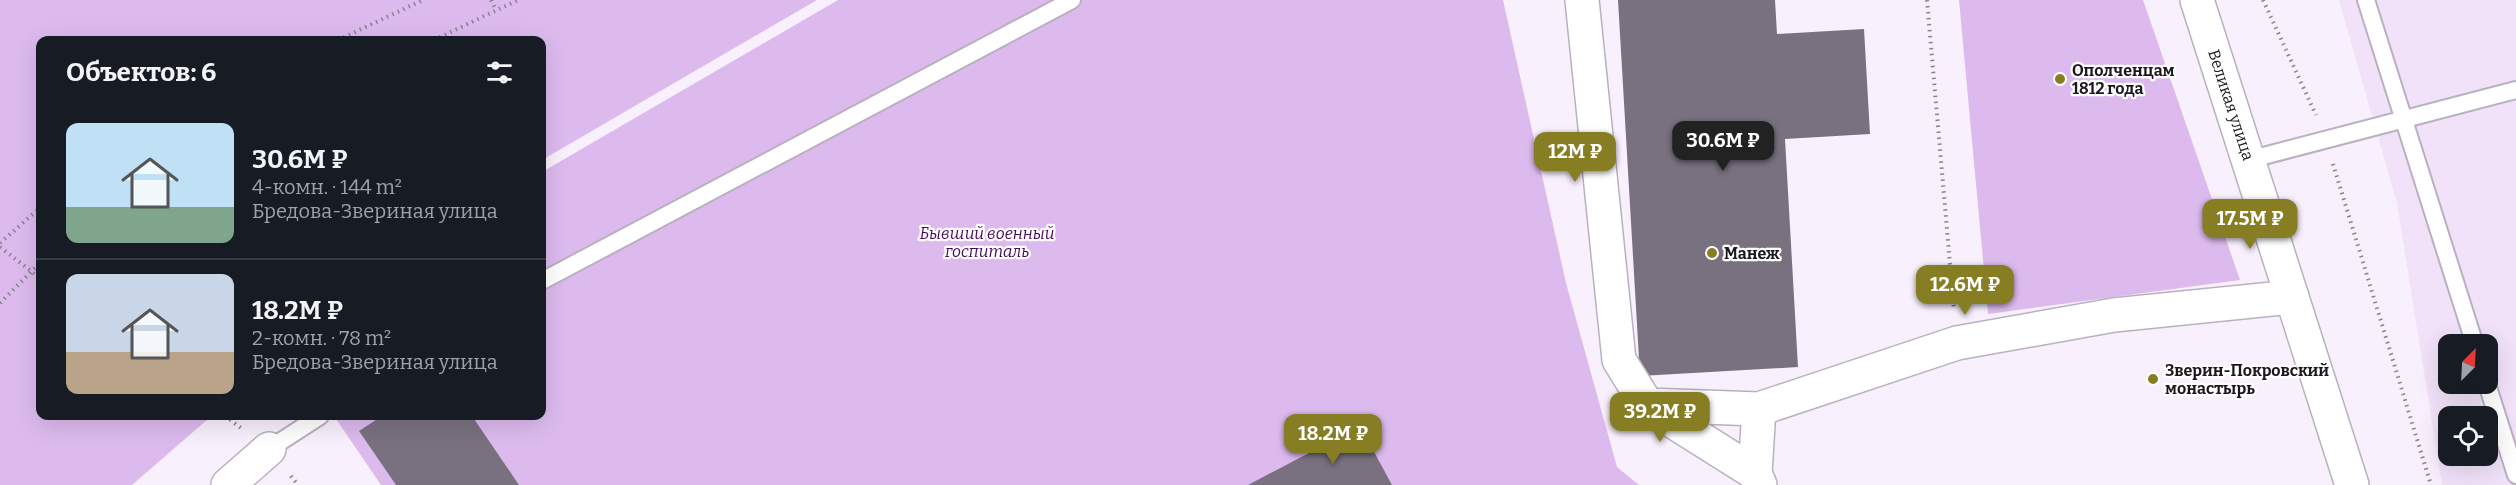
<!DOCTYPE html>
<html lang="ru">
<meta charset="utf-8">
<style>
body{margin:0;font-family:Bitter,serif;background:#20242c;color:#f1f3f6;height:100vh;display:flex;flex-direction:column;font-size:22px;white-space:nowrap}
*{box-sizing:border-box;margin:0}
p{font-size:20px;color:#9ea1a6}
.icon{flex:none;width:33px;height:33px;fill:none;stroke:currentColor;stroke-width:2;stroke-linecap:round;stroke-linejoin:round}
.map{position:relative;flex:1;overflow:hidden}
.drawer{position:absolute;left:36px;top:36px;width:510px;height:384px;display:flex;flex-direction:column;background:#171b24;border-radius:12px;box-shadow:0 6px 24px #0002}
.drawer>*{flex:none}
.needle{width:39px;rotate:24deg}
.buttons{position:absolute;left:2438px;top:334px;display:grid;gap:12px}
.buttons a{display:grid;place-items:center;width:60px;height:60px;border-radius:12px;background:#171b24;box-shadow:0 6px 24px #0002;font-size:30px}
.price{position:absolute;translate:-50% -51px;padding:0 14px;border-radius:12px;background:#877e24;color:#fff;font-size:20px;line-height:39px;filter:drop-shadow(0 2px 3px #0008)}
.price::after{content:'';position:absolute;left:50%;top:36px;width:18px;height:14px;margin-left:-9px;background:inherit;clip-path:polygon(0 0,100% 0,50% 100%)}
.price.current{background:#222;color:#fff}
ul{padding:0;list-style:none}
li{display:flex;align-items:center;gap:18px;height:150px;padding:0 30px}
li+li{border-top:2px solid #363941}
li span{display:grid;place-items:center;flex:none;width:168px;height:120px;border-radius:12px;color:#555}
li>.icon{margin-inline-start:auto}
span .icon{width:72px;height:72px;fill:#fffc;stroke-width:1}
li b{font-size:26px}
h2{display:flex;justify-content:space-between;align-items:center;height:72px;padding:0 30px;font-size:26px}
.map>svg:first-child{display:block}
.built{fill:#f1e2f9;fill-rule:evenodd}
.green{fill:#dcbaee}
.building{fill:#7a7180}
.lines{fill:none;stroke-linecap:round;stroke-linejoin:round}
.service-casing{stroke:#bab0c0;stroke-width:20}
.minor-casing{stroke:#bab0c0;stroke-width:36}
.secondary-casing{stroke:#bab0c0;stroke-width:36}
.path{stroke:#89838d;stroke-width:4;stroke-dasharray:1.5 4.5;stroke-linecap:butt}
.service{stroke:#fff;stroke-width:16}
.minor{stroke:#fff;stroke-width:33}
.secondary{stroke:#fff;stroke-width:33}
.poi-dot{fill:#877e24;stroke:#fff;stroke-width:2}
.labels{text-anchor:middle;dominant-baseline:central;stroke-width:4.5;stroke-linejoin:round;paint-order:stroke}
.poi-label{font-size:16px;font-weight:bold;fill:#1b171d;stroke:#fff;text-anchor:start}
.street-label{font-size:16px;fill:#1b171d;stroke:#fff}
.park-label{font-size:16px;font-style:italic;fill:#46095e;stroke:#fff}
</style>
<div class="map">
<svg width="2516" height="485" viewBox="0 0 2516 485">
<rect width="100%" height="100%" fill="#f8f0fd"/>
<!-- built -->
<path class="built" d="M2339,0h177v485h-74l-45,-282zM2448,345h39v39h-39zM2448,417h39v39h-39z"/>
<!-- green -->
<path class="green" d="M0,0h817l-275,160v-120h-502v376h164l4,3 -76,66h-132z
M838,0h665l63,283 51,184 22,18h-1258l-47,-69h208v-244z
M1959,0h184l97,280 -252,34z"/>
<!-- building -->
<path class="building" d="M1618,0h157l2,34 87,-5 6,105 -85,5 13,228 -158,9z
M382,416h90l47,69h-123l-37,-54z
M1360,426l32,59h-144z"/>
<g class="lines">
<!-- service casing -->
<g class="service-casing">
<path id="service" d="M2366,0l109,345
M2248,160l268,-70
M542,281l530,-281
M2487,384l29,91
M269,449l51,-33"/>
</g>
<!-- minor casing -->
<g class="minor-casing">
<path id="minor" d="M1582,0l37,360 28,45 108,68
M1647,405l112,4 198,-66 157,-28 178,-18
M1759,409l-4,64 5,12
M228,485l41,-36"/>
</g>
<!-- secondary casing -->
<g class="secondary-casing">
<path id="secondary" d="M2197,0l155,485"/>
</g>
<!-- path -->
<path class="path" d="M491,0l5,10
M1927,0l27,310
M2263,0l53,115
M338,40l85,-40
M434,40l84,-40
M2333,164l98,321
M0,243l40,-35
M0,247l40,31
M0,303l40,-40
M225,416l16,12
M291,476l7,9"/>
<!-- service -->
<use href="#service" class="service"/>
<!-- minor -->
<use href="#minor" class="minor"/>
<!-- secondary -->
<use href="#secondary" class="secondary"/>
</g>
<!-- markers -->
<g class="poi-dot">
<circle cx="2060" cy="79" r="6"/>
<circle cx="1712" cy="253" r="6"/>
<circle cx="2153" cy="379" r="6"/>
</g>
<g class="labels">
<!-- poi labels -->
<g class="poi-label">
<text x="2072" y="70">Ополченцам<tspan x="2072" dy="18">1812 года</tspan></text>
<text x="1724" y="253">Манеж</text>
<text x="2165" y="370">Зверин-Покровский<tspan x="2165" dy="18">монастырь</tspan></text>
</g>
<!-- street labels -->
<g class="street-label">
<text transform="translate(2231 105) rotate(72)">Великая улица</text>
</g>
<!-- park labels -->
<g class="park-label">
<text x="987" y="233">Бывший военный<tspan x="987" dy="18">госпиталь</tspan></text>
</g>
</g>
</svg>
<div class="buttons">
<a><svg class="needle" viewBox="-14 -14 28 28"><path d="M0-13l5 13h-10z" fill="#e53935"/><path d="M0 13l5-13h-10z" fill="#9ea1a6"/></svg></a>
<a><svg class="icon" aria-label="locate" viewBox="0 0 24 24"><circle cx="12" cy="12" r="6"/><path d="M12 2v4M12 18v4M2 12h4M18 12h4"/></svg></a>
</div>
<b class="price current" style="left:1723px;top:172px">30.6M ₽</b>
<b class="price" style="left:1575px;top:183px">12M ₽</b>
<b class="price" style="left:2250px;top:250px">17.5M ₽</b>
<b class="price" style="left:1965px;top:316px">12.6M ₽</b>
<b class="price" style="left:1660px;top:443px">39.2M ₽</b>
<b class="price" style="left:1333px;top:465px">18.2M ₽</b>
<section class="drawer">
<h2>Объектов: 6<svg class="icon" aria-label="filters" viewBox="0 0 24 24"><path d="M4 7h16M4 17h16"/><circle cx="9" cy="7" r="2"/><circle cx="15" cy="17" r="2"/></svg></h2>
<ul>
<li><span style="background:linear-gradient(#bfe0f5 70%,#7fa58c 0)"><svg class="icon" aria-label="home" viewBox="0 0 24 24"><path d="M3 11l9-7 9 7M6 9v11h12V9"/></svg></span><div><b>30.6M ₽</b><p>4-комн. · 144 m²</p><p>Бредова-Звериная улица</p></div></li>
<li><span style="background:linear-gradient(#c9d6e8 65%,#b9a48a 0)"><svg class="icon" aria-label="home" viewBox="0 0 24 24"><path d="M3 11l9-7 9 7M6 9v11h12V9"/></svg></span><div><b>18.2M ₽</b><p>2-комн. · 78 m²</p><p>Бредова-Звериная улица</p></div></li>
</ul>
</section>
</div>
